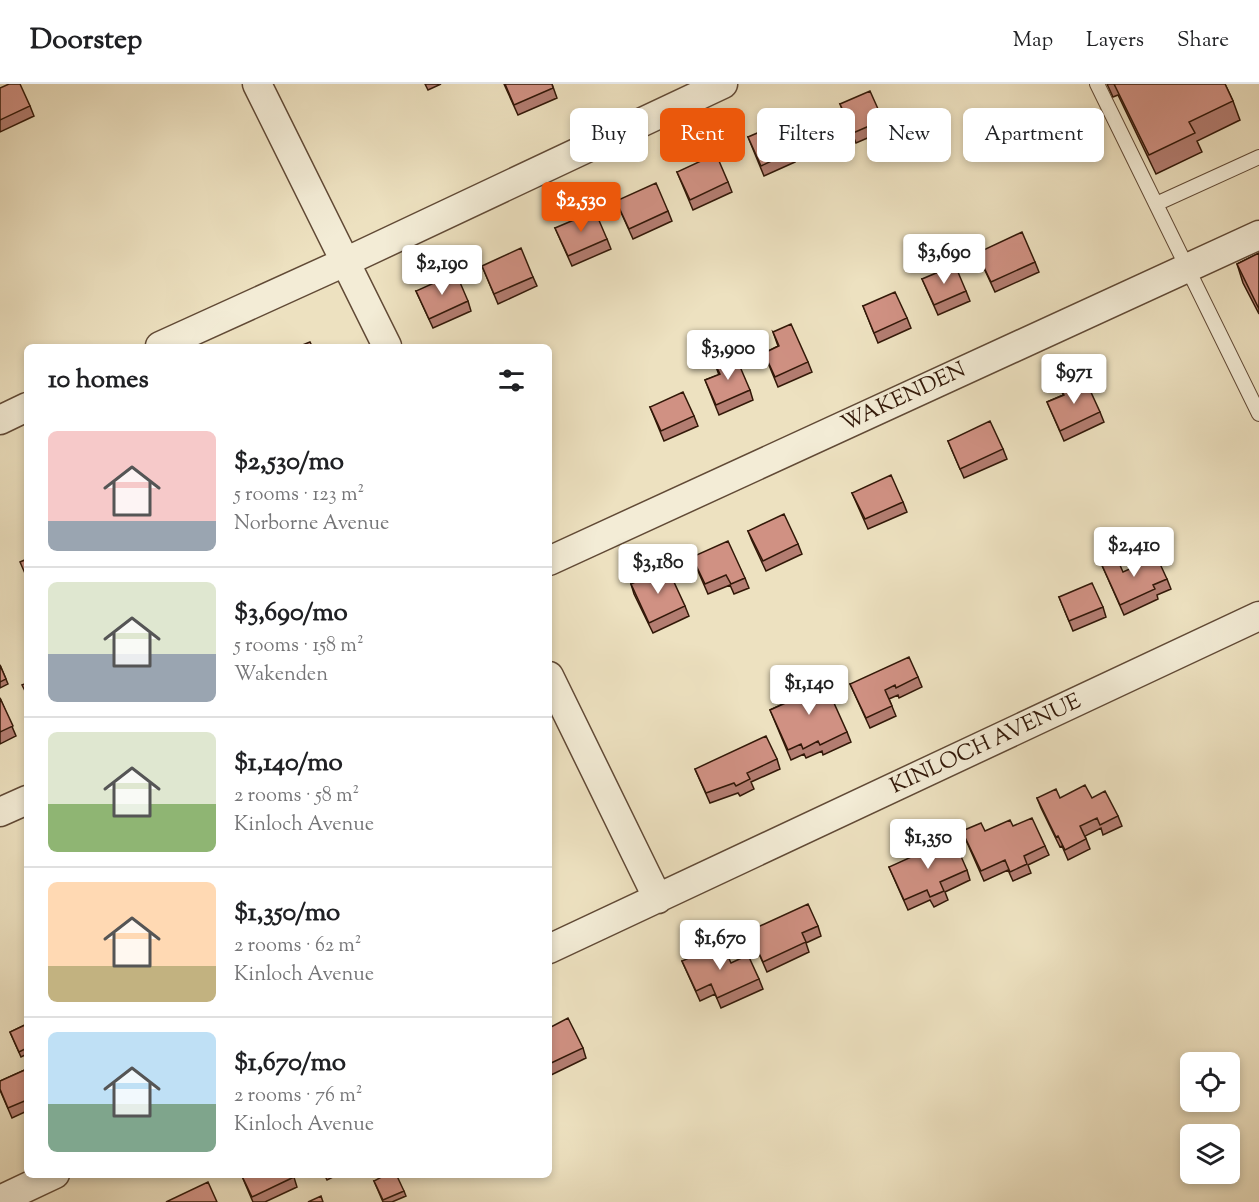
<!DOCTYPE html>
<meta charset="utf-8">
<style>
body{margin:0;font-family:"Sorts Mill Goudy",serif;background:#f2f2f2;color:#202124;height:100vh;display:flex;flex-direction:column;font-size:22px;white-space:nowrap}
*{box-sizing:border-box;margin:0}
p{font-size:20px;color:#757577}
.icon{flex:none;width:33px;height:33px;fill:none;stroke:currentColor;stroke-width:2;stroke-linecap:round;stroke-linejoin:round}
.map{position:relative;flex:1;overflow:hidden}
.drawer{position:absolute;left:24px;top:260px;width:528px;height:834px;display:flex;flex-direction:column;background:#fff;border-radius:9px;box-shadow:0 3px 9px #0003}
.drawer>*{flex:none}
.guide{position:absolute;left:570px;top:24px;width:570px;height:54px;display:flex;gap:12px}
.controls{position:absolute;left:1180px;top:968px;display:grid;gap:12px}
.controls a{display:grid;place-items:center;width:60px;height:60px;border-radius:9px;background:#fff;box-shadow:0 3px 9px #0003;font-size:30px}
.price{position:absolute;translate:-50% -51px;padding:0 14px;border-radius:6px;background:#fff;color:#222;font-size:20px;line-height:39px;filter:drop-shadow(0 2px 3px #0008)}
.price::after{content:'';position:absolute;left:50%;top:36px;width:18px;height:14px;margin-left:-9px;background:inherit;clip-path:polygon(0 0,100% 0,50% 100%)}
.price.selected{background:#ea580c;color:#fff}
ul{padding:0;list-style:none}
li{display:flex;align-items:center;gap:18px;height:150px;padding:0 24px}
li+li{border-top:2px solid #e0e0e0}
li span{display:grid;place-items:center;flex:none;width:168px;height:120px;border-radius:9px;color:#555}
li>.icon{margin-inline-start:auto}
span .icon{width:72px;height:72px;fill:#fffc;stroke-width:1}
li b{font-size:26px}
h2{display:flex;justify-content:space-between;align-items:center;height:72px;padding:0 24px;font-size:26px}
.pill{padding:0 21px;border-radius:9px;background:#fff;box-shadow:0 3px 9px #0003;font-size:21px;line-height:54px}
.pill.selected{background:#ea580c;color:#fff}
header{display:flex;align-items:center;gap:36px;box-sizing:border-box;height:84px;padding:0 30px;background:#fff;border-bottom:2px solid #e0e0e0}
header strong{font-size:28px}
nav{display:flex;gap:33px;margin-inline-start:auto;font-size:21px}
.map>svg:first-child{display:block}
.lines{fill:none;stroke-linecap:round;stroke-linejoin:round}
.service-casing{stroke:#614a36;stroke-width:16}
.minor-casing{stroke:#614a36;stroke-width:31}
.service{stroke:#f3ecd6;stroke-width:14}
.minor{stroke:#f3ecd6;stroke-width:28}
.wall{fill:#b37d71;stroke:#321808;stroke-width:1.5}
.building{fill:#d09183;stroke:#321808;stroke-width:1.5}
.labels{text-anchor:middle;dominant-baseline:central;stroke-width:4.5;stroke-linejoin:round;paint-order:stroke}
.street-label{font-size:22px;fill:#321808;stroke:#f3ecd6}
</style>
<header>
<strong>Doorstep</strong>
<nav><a>Map</a><a>Layers</a><a>Share</a></nav>
</header>
<div class="map">
<svg width="1259" height="1118" viewBox="0 0 1259 1118">
<rect width="100%" height="100%" fill="#ede1c0"/>
<filter id="stains"><feTurbulence type="fractalNoise" baseFrequency=".00333" numOctaves="4"/><feColorMatrix values="0 0 0 0 .2 0 0 0 0 .09 0 0 0 0 .02 0 0 0 .5 -.17"/></filter>
<radialGradient id="worn" r=".72"><stop offset=".6" stop-color="#630" stop-opacity="0"/><stop offset="1" stop-color="#630" stop-opacity=".3"/></radialGradient>
<g class="lines">
<!-- service casing -->
<g class="service-casing">
<path id="service" d="M1097,0l162,330
M1156,120l103,-47"/>
</g>
<!-- minor casing -->
<g class="minor-casing">
<path id="minor" d="M257,0l130,262
M160,262l185,-84 378,-178
M0,336l27,-13
M549,477l710,-326
M549,592l109,223
M0,728l27,-12
M549,865l710,-333
M0,1116l55,-26"/>
</g>
<!-- service -->
<use href="#service" class="service"/>
<!-- minor -->
<use href="#minor" class="minor"/>
</g>
<!-- wall -->
<path class="wall" d="M425,0h16l-13,6z
M504,0h48l5,14 -39,17z
M1107,0h118l8,17 7,19 -43,21 5,11 -46,22 -38,-79 -5,2z
M0,4l30,18 4,10 -34,16z
M840,20l43,16 3,10 -30,13z
M748,53l43,15 4,10 -31,14z
M677,88l51,10 4,10 -39,18z
M616,117l52,10 4,10 -39,18z
M555,144l52,11 4,10 -39,17z
M977,169l58,9 4,10 -44,20z
M1259,169v61l-16,-31 -6,-19z
M482,182l51,11 4,9 -39,18z
M922,195l44,12 4,10 -32,14z
M416,207l52,10 3,10 -38,17z
M863,222l44,12 4,10 -33,15z
M773,248l35,30 4,10 -34,15 -14,-34 14,-7z
M715,280l35,26 3,10 -34,15 -14,-35 14,-5z
M1061,304l39,24 4,10 -40,19 -17,-39 16,-7z
M650,323l44,9 4,10 -34,15z
M948,357l55,8 4,10 -43,19z
M852,409l51,9 4,10 -39,17z
M748,447l50,13 4,10 -36,17 -14,-30z
M692,473l53,21 4,10 -15,6 -4,-9 -22,9z
M1101,479l22,9 44,7 4,10 -14,6 1,4 -34,16z
M631,500l54,22 4,10 -36,17 -19,-39z
M1059,513l44,10 3,10 -33,14z
M0,581l8,19 -8,4z
M918,593l4,10 -23,11 -1,-3 -9,4 7,17 -26,12 -20,-44z
M802,597l45,51 4,10 -28,13 -1,-4 -16,7 -2,-4 -13,6 -21,-50 37,-17z
M0,614l16,38 -16,8z
M777,675l3,10 -29,13 3,7 -14,7 -2,-3 -28,10 -15,-34z
M1037,714h55l26,18 4,10 -19,9 -2,-7 -16,8 5,13 -22,11 -6,-14 -2,1 -19,-39z
M1013,742l32,20 4,9 -21,10 3,8 -18,8 -5,-11 -24,11 -22,-50h23z
M889,783l78,3 3,10 -25,12 3,8 -14,7 -4,-7 -22,10z
M818,842l3,10 -15,7 3,9 -42,20 -18,-41z
M682,877l49,2 28,16 4,10 -42,19 -6,-14 -15,7z
M27,940v30l-6,3 -11,-25z
M549,944l34,20 3,10 -37,18z
M27,985v42l-15,7 -12,-28v-9z
M241,1090h52l4,13 -32,15h-12z
M324,1090h15l-12,6z
M374,1097l30,10 2,5 -14,6h-9z"/>
<!-- building -->
<path class="building" d="M9,0h11l10,22 -30,14v-32z
M505,0h47l1,4 -39,17z
M1114,0h111l8,17 -44,21 6,11 -46,22z
M870,7l13,29 -30,13 -13,-29z
M778,40l13,28 -30,14 -13,-29z
M716,70l12,28 -38,18 -13,-28z
M656,99l12,28 -39,18 -13,-28z
M595,127l12,28 -39,17 -13,-28z
M1022,148l13,30 -44,20 -14,-29z
M521,164l12,29 -39,17 -12,-28z
M1259,169v56l-22,-45z
M955,181l11,26 -32,14 -12,-26z
M456,189l12,28 -39,18 -13,-28z
M895,208l12,26 -33,15 -11,-27z
M791,240l17,38 -33,15 -11,-24 15,-7 -6,-14z
M310,258l2,4h-12z
M735,271l15,35 -34,15 -11,-25 15,-6 -5,-10z
M1084,293l16,35 -40,19 -13,-29 17,-7 -3,-7z
M683,308l11,24 -33,15 -11,-24z
M990,337l13,28 -43,20 -12,-28z
M891,391l12,27 -38,17 -13,-26z
M784,430l14,30 -35,17 -15,-30z
M728,457l17,37 -14,6 -5,-9 -21,9 -13,-27z
M1155,469l12,26 -14,6 2,4 -35,16 -19,-42 15,-7 7,16 18,-8 -2,-4z
M27,475v19l-7,-16z
M667,483l18,39 -36,17 -18,-39z
M1092,499l11,24 -34,14 -10,-24z
M909,573l9,20 -22,11 -1,-3 -10,5 7,16 -26,12 -16,-34z
M0,581l6,14 -6,3z
M820,588l27,60 -27,13 -2,-4 -15,8 -2,-5 -13,6 -18,-40 38,-17 -6,-12z
M27,599v12l-5,-10z
M0,614l13,28 -13,6z
M766,652l11,23 -30,14 3,6 -14,7 -2,-3 -28,10 -11,-24z
M1085,701l7,13 13,-7 13,25 -18,9 -3,-7 -17,8 6,13 -21,11 -7,-14 -2,1 -19,-39 19,-9 4,9z
M1032,734l13,28 -21,10 3,8 -17,8 -5,-12 -24,11 -19,-40 19,-8 4,8 25,-11 3,6z
M953,754l14,32 -27,12 4,9 -14,6 -3,-7 -23,10 -15,-33z
M808,820l10,22 -16,7 4,9 -43,20 -14,-31z
M722,859l9,20 17,-8 11,24 -42,19 -6,-14 -15,7 -14,-30z
M568,934l15,30 -34,16v-36z
M27,940v24l-8,4 -9,-20z
M27,985v31l-19,8 -8,-19v-8z
M241,1090h52l1,3 -42,20z
M387,1090h9l8,17 -21,9 -9,-19z
M208,1098l9,20h-51z
M321,1112l2,6h-15z"/>
<g class="labels">
<!-- street labels -->
<g class="street-label">
<text transform="translate(904 314) rotate(-25)">WAKENDEN</text>
<text transform="translate(986 661) rotate(-25)">KINLOCH AVENUE</text>
</g>
</g>
<rect width="100%" height="100%" filter="url(#stains)"/>
<rect width="100%" height="100%" fill="url(#worn)"/>
</svg>
<div class="controls">
<a><svg class="icon" aria-label="locate" viewBox="0 0 24 24"><circle cx="12" cy="12" r="6"/><path d="M12 2v4M12 18v4M2 12h4M18 12h4"/></svg></a>
<a><svg class="icon" aria-label="layers" viewBox="0 0 24 24"><path d="M12 4l9 5-9 5-9-5zM3 14l9 5 9-5"/></svg></a>
</div>
<b class="price selected" style="left:581px;top:149px">$2,530</b>
<b class="price" style="left:944px;top:201px">$3,690</b>
<b class="price" style="left:442px;top:212px">$2,190</b>
<b class="price" style="left:728px;top:297px">$3,900</b>
<b class="price" style="left:1074px;top:321px">$971</b>
<b class="price" style="left:1134px;top:494px">$2,410</b>
<b class="price" style="left:658px;top:511px">$3,180</b>
<b class="price" style="left:809px;top:632px">$1,140</b>
<b class="price" style="left:928px;top:786px">$1,350</b>
<b class="price" style="left:720px;top:887px">$1,670</b>
<div class="guide">
<a class="pill">Buy</a>
<a class="pill selected">Rent</a>
<a class="pill">Filters</a>
<a class="pill">New</a>
<a class="pill">Apartment</a>
</div>
<section class="drawer">
<h2>10 homes<svg class="icon" aria-label="filters" viewBox="0 0 24 24"><path d="M4 7h16M4 17h16"/><circle cx="9" cy="7" r="2"/><circle cx="15" cy="17" r="2"/></svg></h2>
<ul>
<li><span style="background:linear-gradient(#f6c9c9 75%,#9aa5b1 0)"><svg class="icon" aria-label="home" viewBox="0 0 24 24"><path d="M3 11l9-7 9 7M6 9v11h12V9"/></svg></span><div><b>$2,530/mo</b><p>5 rooms · 123 m²</p><p>Norborne Avenue</p></div></li>
<li><span style="background:linear-gradient(#dfe7d0 60%,#9aa5b1 0)"><svg class="icon" aria-label="home" viewBox="0 0 24 24"><path d="M3 11l9-7 9 7M6 9v11h12V9"/></svg></span><div><b>$3,690/mo</b><p>5 rooms · 158 m²</p><p>Wakenden</p></div></li>
<li><span style="background:linear-gradient(#dfe7d0 60%,#8fb573 0)"><svg class="icon" aria-label="home" viewBox="0 0 24 24"><path d="M3 11l9-7 9 7M6 9v11h12V9"/></svg></span><div><b>$1,140/mo</b><p>2 rooms · 58 m²</p><p>Kinloch Avenue</p></div></li>
<li><span style="background:linear-gradient(#ffd9b3 70%,#c2b280 0)"><svg class="icon" aria-label="home" viewBox="0 0 24 24"><path d="M3 11l9-7 9 7M6 9v11h12V9"/></svg></span><div><b>$1,350/mo</b><p>2 rooms · 62 m²</p><p>Kinloch Avenue</p></div></li>
<li><span style="background:linear-gradient(#bfe0f5 60%,#7fa58c 0)"><svg class="icon" aria-label="home" viewBox="0 0 24 24"><path d="M3 11l9-7 9 7M6 9v11h12V9"/></svg></span><div><b>$1,670/mo</b><p>2 rooms · 76 m²</p><p>Kinloch Avenue</p></div></li>
</ul>
</section>
</div>
